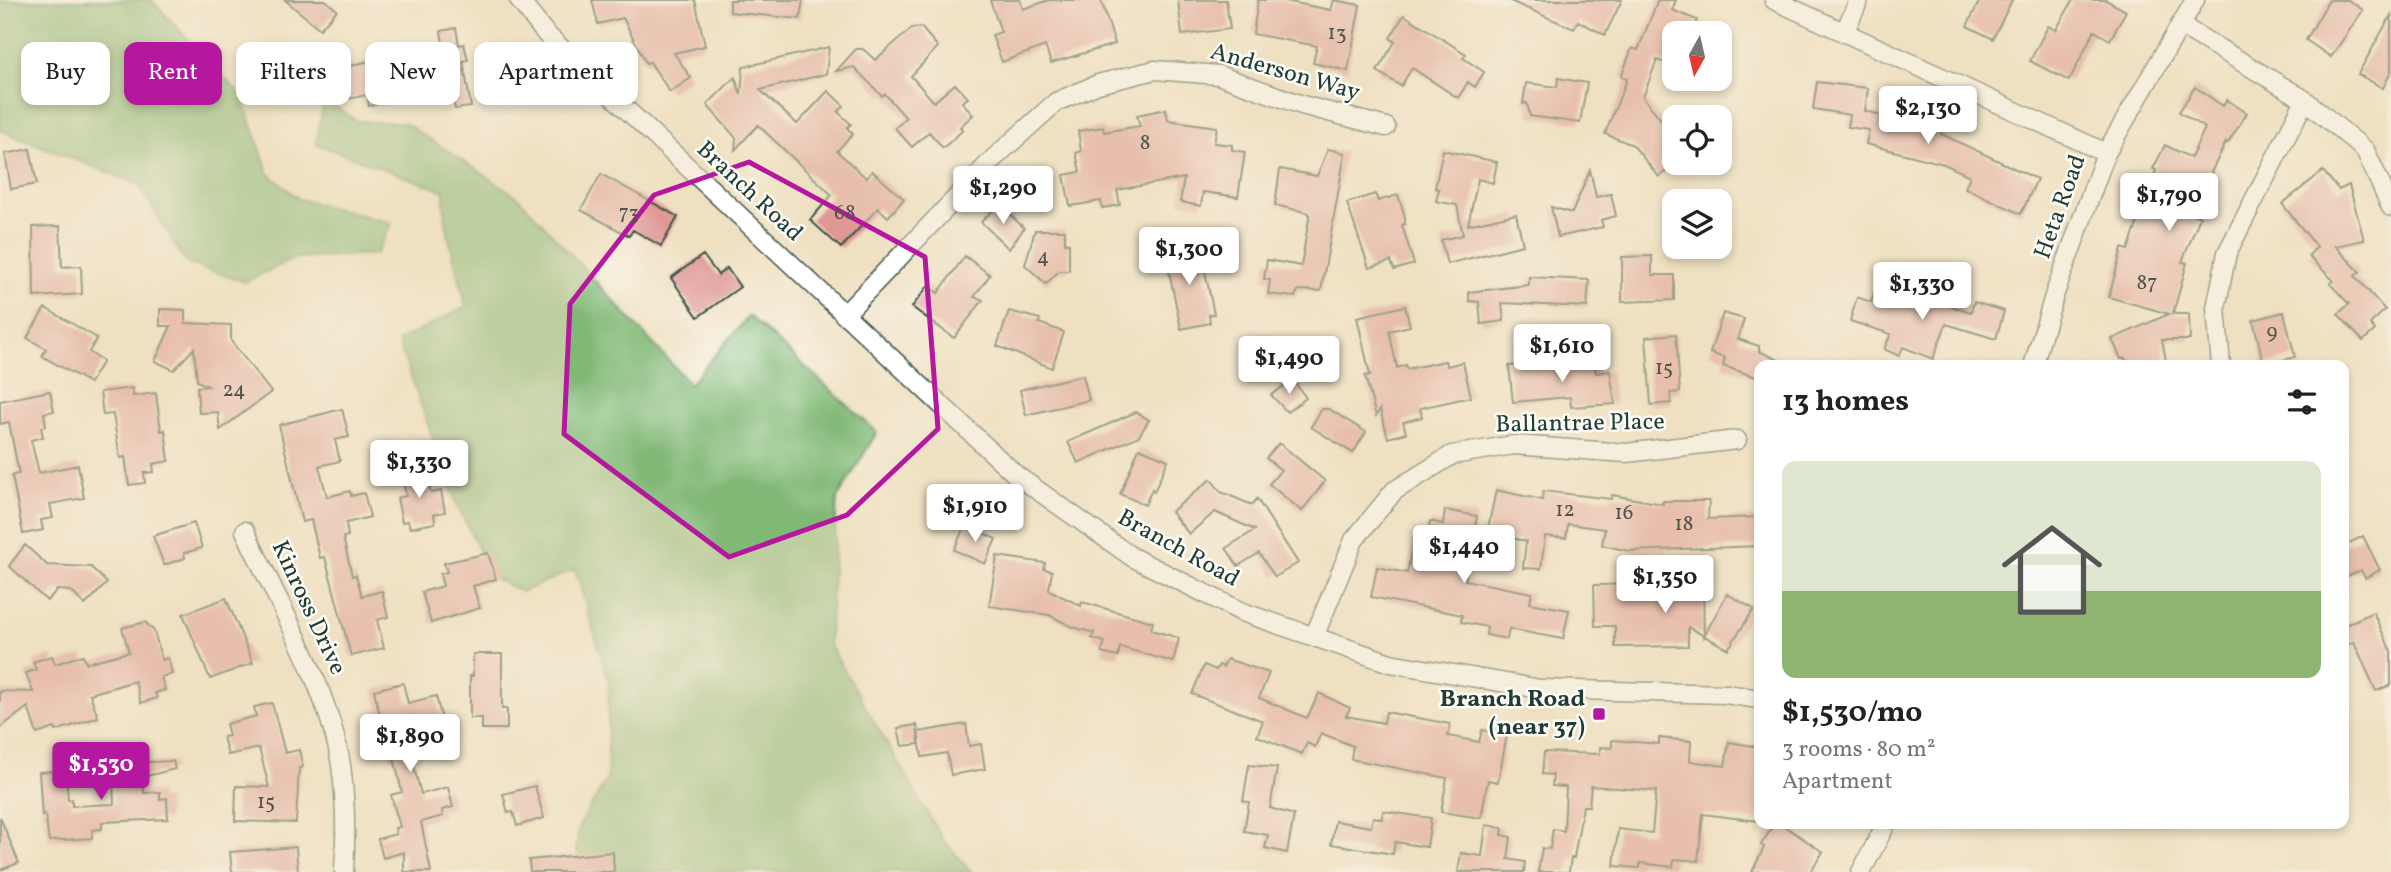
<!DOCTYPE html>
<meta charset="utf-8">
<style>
body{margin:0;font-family:Vollkorn,serif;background:#f6f6f6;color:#222;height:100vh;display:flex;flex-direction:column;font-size:26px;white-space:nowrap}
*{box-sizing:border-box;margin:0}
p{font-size:23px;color:#767676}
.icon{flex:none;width:38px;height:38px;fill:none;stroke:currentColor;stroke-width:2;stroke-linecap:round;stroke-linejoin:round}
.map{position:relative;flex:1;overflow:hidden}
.details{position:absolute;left:1754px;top:360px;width:595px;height:469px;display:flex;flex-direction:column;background:#fff;border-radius:14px;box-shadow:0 4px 10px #0003}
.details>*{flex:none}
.hud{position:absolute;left:21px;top:42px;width:665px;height:63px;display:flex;gap:14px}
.needle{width:46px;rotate:188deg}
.fabs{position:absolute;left:1662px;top:21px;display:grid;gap:14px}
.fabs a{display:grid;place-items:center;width:70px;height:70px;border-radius:14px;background:#fff;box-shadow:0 4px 10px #0003;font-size:35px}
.price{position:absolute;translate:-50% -60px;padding:0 16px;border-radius:7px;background:#fff;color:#222;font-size:23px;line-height:46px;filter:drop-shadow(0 2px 4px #0008)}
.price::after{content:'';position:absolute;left:50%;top:42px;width:21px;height:16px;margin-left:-10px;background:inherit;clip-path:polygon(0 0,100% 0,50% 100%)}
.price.current{background:#b5179e;color:#fff}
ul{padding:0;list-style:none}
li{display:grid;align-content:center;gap:14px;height:371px;padding:0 28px}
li+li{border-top:2px solid #e0e0e0}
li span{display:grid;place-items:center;height:217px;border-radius:14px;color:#555}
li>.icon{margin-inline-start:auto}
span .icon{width:126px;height:126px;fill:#fffc;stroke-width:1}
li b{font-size:30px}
h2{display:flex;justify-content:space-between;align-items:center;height:84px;padding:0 28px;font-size:30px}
.tag{padding:0 24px;border-radius:14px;background:#fff;box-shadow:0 4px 10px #0003;font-size:24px;line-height:63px}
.tag.current{background:#b5179e;color:#fff}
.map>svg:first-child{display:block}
.forest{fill:#80b875;stroke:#507a54;stroke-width:2}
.building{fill:#df9894}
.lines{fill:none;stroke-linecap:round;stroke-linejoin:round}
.street-casing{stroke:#3e5549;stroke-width:21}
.street{stroke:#fff;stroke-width:18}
.marked{fill:none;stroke:#b5179e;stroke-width:5;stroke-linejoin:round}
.poi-dot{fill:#b5179e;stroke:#fdfcf7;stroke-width:2.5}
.labels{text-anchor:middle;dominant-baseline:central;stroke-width:5;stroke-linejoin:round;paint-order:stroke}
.number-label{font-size:21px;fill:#4f544c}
.street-label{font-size:24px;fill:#1f3d34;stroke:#fdfcf7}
.poi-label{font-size:24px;font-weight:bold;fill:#1f3d34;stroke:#fdfcf7;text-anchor:end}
</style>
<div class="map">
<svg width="2391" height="872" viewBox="0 0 2391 872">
<rect width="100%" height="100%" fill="#fdfcf7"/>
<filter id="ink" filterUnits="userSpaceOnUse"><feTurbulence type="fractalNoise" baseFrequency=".0143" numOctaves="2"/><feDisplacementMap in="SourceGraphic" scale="14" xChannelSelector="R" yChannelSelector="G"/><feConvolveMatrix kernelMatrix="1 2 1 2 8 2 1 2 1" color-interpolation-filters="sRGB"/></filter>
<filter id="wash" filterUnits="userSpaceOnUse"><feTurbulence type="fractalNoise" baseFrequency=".00686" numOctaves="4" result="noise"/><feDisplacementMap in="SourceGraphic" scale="28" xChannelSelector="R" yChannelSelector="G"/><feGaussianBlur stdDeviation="1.57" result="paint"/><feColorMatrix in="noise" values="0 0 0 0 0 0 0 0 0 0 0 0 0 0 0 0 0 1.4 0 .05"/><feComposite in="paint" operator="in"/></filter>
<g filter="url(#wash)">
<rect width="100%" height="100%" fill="#efe0c1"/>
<!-- forest -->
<path class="forest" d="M0,0h151l91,96 27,78 30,25 93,24 -16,31 -81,4 -50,24 -59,-19 -48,-79 -138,-54z
M324,99l33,22 48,2 113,74 172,187 59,-68 128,116 -40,67 -8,145 114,196 29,32h-377l-19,-22 3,-24 28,-47 2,-97 -34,-113 -53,23 -29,-14 -36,-73 -59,-164 68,-34c-8,-39 -23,-77 -22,-116l-128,-47z"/>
<g id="blocks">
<!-- building -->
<path class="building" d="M285,0h40l12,10 -17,19z
M592,0h103l10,46 -31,7 17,25 -21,14 -20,-30 -4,1 -23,-45 -25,6z
M730,0h73l-3,19 -70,-7z
M990,0h30l3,9 26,-9h52l14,44 -64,19 -6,-17 -43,16 -10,-27 9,-3z
M1178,0h48l4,29 -48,6z
M1258,0h22l51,10 3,-10 26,5 -12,66 -35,-8 4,-17 -64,-12z
M1508,0h114l-17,35 -27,-14 -4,8z
M1658,0h18l-4,10 25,10 -5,13h-17v34l-18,-7 -14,37 32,40v27l-16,13 -26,-32 -28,-11 22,-55 -6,-2 11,-29 6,2z
M1980,0h32l-19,39 -26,-13z
M2073,0h33l20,11 -16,29 -16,-9 -25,50 -39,-20 18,-35 8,4z
M2329,0h19l15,10 -32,47 -25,-17z
M1404,15l62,39 -3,4 21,14 -9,15 -7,-5 -10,16 -46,-30 -11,18 -24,-15 18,-29 -5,-4z
M2391,15v57l-8,16 -25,-14z
M921,27l17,20 -27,29 23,26 21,-18 13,14 -6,4 11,13 -13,12 3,3 -20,18 -14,-16 -17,15 -17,-19 11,-10 -21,-24 -3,2 -28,-29 -18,4 20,-22h7l12,11 37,-32z
M456,28l3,17 5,-1 4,16 -5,1 8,46 -16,2 -14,-60h3l-3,-18z
M829,47l-3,27 -66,16 37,34 31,-33 16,15 -6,6 13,12 -4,4 6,6 -16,17 29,27 6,-7 32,28 -16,18 -10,-9 -37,40 -31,-28 22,-25 -74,-70 -23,25 1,-12 -29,-33 28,-28 6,18 2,-28z
M390,55l3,16 19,-4 4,17 -24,5 2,12 -25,5 -2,-11 -43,9 -1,-4 -10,2 -7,-35 36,-8h6l3,7z
M1558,78l29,5 -7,40 -50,-7 -3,-13 -4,1 3,-21 31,4z
M1817,82l51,6 -3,23 77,19 -1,4 96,45 -16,35 -56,-26 5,-12 -26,-12 -78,-20 3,-14 -21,-3 2,-12 -37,-6z
M2195,87l28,19 4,-6 20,13 -19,30 -2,-1 -35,71 9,4 -18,45 5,1 -14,51h16l1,26h-28l5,26h-38l-4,-8 -4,1 -9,-20 57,-25 -60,-17 13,-49 6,2 28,-80 -3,-1 12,-24 26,13 14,-30 -26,-16z
M1166,109l2,11 49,7 -3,16 18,2v5l13,2 -7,45 -35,-5 -2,14 -21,-4 4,-24 -67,12 3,15 -18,3 -1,-7 -31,5 -6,-31 16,-3 -4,-19 5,-2 -3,-20 25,-4 1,5 36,-6 -3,-11z
M30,149l7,35 -26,5 -6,-35z
M1328,149l17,4 -24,138 -23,-1 -3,7 -27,-3 2,-14 -6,-1 3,-19 34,6 8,-47v-6l-34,-8 5,-36 37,7z
M1443,150l54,12 -4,21 -15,-4 -10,46 48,-11 7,31 -76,19 -6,-24 22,-5 -6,-30 -21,-4 3,-12 -4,-1z
M1590,170l6,27 15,-3 5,22 -15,4 2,7 -45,10 -7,-30 21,6z
M2323,171l16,19 10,-5 15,55 -29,6 25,26 -5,4 30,34 -15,14 5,6 -12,11 -25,-27 11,-10 -19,-20 4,-3 -26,-25 9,-9 -35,-43z
M601,174l77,43 -17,29 -28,-16 -4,6 -48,-26z
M1375,194l3,7 20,-6 7,22v7l-3,1 12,39 -20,6 -3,-9 -22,7 -22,-65z
M999,204l25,24 -15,21 -28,-27z
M60,226l2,41 19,-1 1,28 -48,3 -1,-70z
M1035,230h30v13h4v28h-10l-13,13 -21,-19z
M1188,242l4,22 11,-2 11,52 -5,1 1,8 -29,6 -17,-82z
M703,255l15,20 9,-7 13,19 -42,30 -27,-39z
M965,256l25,19 -16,22 9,3 -29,38 -42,-31 16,-21 10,7z
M1652,256v19h22v25l-52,2v-45z
M1529,277l60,3 -2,27 -85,-4 2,18 -23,3 -2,-22 -10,-1v-9l60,-7z
M1874,293l53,17 2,-10 42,12 3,-10 30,9 -8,28 -50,-15 -13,35 -30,-12 -4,9 -15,-7 7,-15 -41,-13 7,-24 14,5z
M1405,306l5,20 -21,5 8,37 9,-3 1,4 38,-8 2,5 16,-4 8,35 -51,11 2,9 -19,5 3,11 -18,5 -8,-29 -4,7 -11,-40 5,-1 -13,-58z
M45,308l52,30 -8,14 14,9 -13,22 -48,-27 4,-7 -19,-11z
M160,309l25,1v13l46,2v16l40,51 -51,38 -2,-18 -19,1 -2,-26 11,-1 -11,-5 -3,-33 -20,22 -19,-9 16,-35h-11z
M1009,311l31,8 -1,4 25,9 -12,36 -55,-22z
M2284,312l11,45 -31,8 -11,-45z
M1723,313l21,6 -6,20 21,7v5l33,15h-33v12l-36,-12 2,-8 -15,-5z
M1676,334l4,58 -10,1 1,10 -20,2 -5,-68z
M1594,360l2,13 14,-2 5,33 -44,3 -1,-10 -57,5 -4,-36 44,-4v5z
M1083,375l6,25 -63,15 -6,-25z
M1293,380l13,18 -19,14 -16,-17z
M132,388l1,8 23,-3 5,38 4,-1 4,31 -16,3 1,8 -10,1 1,10 -16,2 -4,-28 -5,1 -7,-44 -10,1 -3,-23z
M50,391l4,20 -10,2 2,13 -5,1 2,10 -12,3 8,33 39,-8 6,33 -34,6 3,14 -12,2 2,10 -20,4 -11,-59 7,-1 -10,-52 -9,2v-23z
M342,409l7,28 -14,3 5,21 -21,5 8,31 23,-6 1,5 13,-3 6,24 -24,6 2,13 -5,1 9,39 4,-1 6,21 20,-5 6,26 -11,3 7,28 -33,8 -26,-99 -5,1 -9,-38 -9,2 -23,-97z
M1322,409h7l37,23 -13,21 -42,-26z
M1136,412l13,8 -10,16 -61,27 -10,-21z
M1279,443l46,38 -23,30 -33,-27 12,-14 -15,-12z
M1139,448l29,12 -14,32 -2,-3 -7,16 -25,-11z
M425,467l6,26 10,-2 4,21 -11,2 1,9 -25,5 -2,-7 -6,1 -5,-24 9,-2 -5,-23z
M1211,479l10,13 31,13 5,-6 41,64 -23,14 -16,-24 -21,13 -12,-18 29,-18 -40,-18 -26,22 -18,-22z
M1496,490l46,10 1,-9 68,8 1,-4 51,9v-3h46l-1,18 51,-2v29l-130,5 -27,-6 3,-16 -37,-5 -2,14 -21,-2 -4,33 -18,-1 3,-27 -39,-8z
M1445,510l32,6 -12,64 67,13 -2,10 39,7 -6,29 -54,-10 -2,10 -21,-4 1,-8 -26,-5 1,-7 -91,-18 6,-30 30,6 7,-35 13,2 3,-19 13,3z
M194,523l8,25 -18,5 1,5 -21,7 -11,-29z
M965,525l31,14 -11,25 -31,-14z
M2363,536l17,34 -15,8 -4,-8 -18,8v-32z
M25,545l22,20 44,2 16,16 -22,22 -14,-14 -14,-1 -10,11 -38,-35z
M488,553l8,26 -23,7 7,22 -49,15 -9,-31 21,-6 -3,-12 7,-2 -3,-9z
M997,556l48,7 -1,6 8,2 -3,19 32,16 1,-4 71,20 -2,8 28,8 -6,24 -53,-15 -2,10 -17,-4 4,-11 -13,-4 2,-5 -21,-6 -24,-12 -60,-9z
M1703,583l1,53 23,-42 27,15 -26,40 -40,-22v19l-73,1v-21h-20l-1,-41z
M226,598l27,65 -43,16 -27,-65z
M2373,612l18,39v34l-15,6 -22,-49 -11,4v-20z
M145,622l9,9 8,29 6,-2 4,16 -11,3 4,13 -10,3 2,5 -16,5 -6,-22 -45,13 8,23 -42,14 -1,-3 -18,6 -9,-27 -28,21v-37l33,1 -7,-19 10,-3 -3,-8 19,-6 3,8 28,-9 3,8 43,-11 -7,-24z
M473,654h29v55h5v20h-25v-11h-12v-42h3z
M1227,659l42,14 -10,25 48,20 12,-25 31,15 -4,8 38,7 2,-11 64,12 -2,12 31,6 3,-12 25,5 -9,47 -10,-2 -7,38 -40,-6 6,-34 -96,-19 2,-13 -32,-13 -6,14 -8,-4 -5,11 -45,-18 6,-15 -71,-27 12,-29 12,5 3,-5 4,2z
M403,683l5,20 28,-7 7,28 -19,5 5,19 -19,4 11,42 27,-7 5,20 -11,3 1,6 -22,6 10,50h-27v-20l-21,6 -5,-19 18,-5 -1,-6 5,-1 -9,-32 11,-3 -8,-34h-4l-16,-68z
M272,703l13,50 14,-3 4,17 -4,1 -3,55 -61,-2 1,-35 33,1 -10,-39 -31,7 -5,-18 6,-1 -3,-12 30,-8 -2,-9z
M966,724l3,22 12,-2 4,25 -34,6 -4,-22 -25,4 -4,-25z
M917,725l2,19 -17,2 -4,-18z
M1659,738l32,3 -1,20 35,5 4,-24 30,5v74l-56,-7 -5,47 -24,-2 -1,8 -33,-4v5l-26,-2 4,-37 34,4 4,-42 -65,-5 -2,20h-6l-9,52h-3l-2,14h-31l4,-24 8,1 3,-20 11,2 2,-44 -14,-1 1,-11 -11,-1 2,-22 56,2v-7l12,1v-8l47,4z
M173,761l2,8 -53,13 22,1v10l16,-1v7l7,-1 1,21 -66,3v7l-10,1v8l-43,3 -4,-27 -3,2 -3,-44 27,-2 2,30 4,-1v7l42,-2 -2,-40z
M1249,765l28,3 -7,40 24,7 -7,38 -22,-5 3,-13 -24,-4 5,-29 -6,-1z
M535,786l9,32 -27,8 -4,-14 -5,1 -5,-19z
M1383,811l48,7 -4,29 -32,-5 -2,12 -62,-10 4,-23 36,6 2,-10 9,2z
M0,817l19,46 -19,7z
M1774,824h7l42,28 -13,20h-58l12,-25 -3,-2z
M1486,825l17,3 -1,7 9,2 -3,22 17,3 -1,10h-66l3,-19 21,3z
M296,847l2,25h-66l-2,-20z
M613,852l1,20h-84l-1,-12z"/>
</g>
</g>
<g filter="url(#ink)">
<use href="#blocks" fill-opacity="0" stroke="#3e5549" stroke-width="2"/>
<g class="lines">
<!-- street casing -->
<g class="street-casing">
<path id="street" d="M519,0l27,34 470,441 116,82 110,55 148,51 150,26 186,5 33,5
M1774,0l332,153
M2180,25l125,75 60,50 26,57
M1844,33l15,-33
M844,315l150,-157 62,-56 42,-18 57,-14 63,5 84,30 84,22
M2033,366l21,-70 52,-143 89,-153
M2221,366l-5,-58 11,-55 78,-153
M245,531c32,69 85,161 96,234 5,36 5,71 3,107
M1314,637l40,-97 40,-49 58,-36 62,-10 112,8 111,-13
M1861,872l25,-48"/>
</g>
<!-- street -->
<use href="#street" class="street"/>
</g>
</g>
<!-- marked area -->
<path d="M0 0H2391V872H0ZM749,162l176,95 13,172 -91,86 -118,42 -165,-123 6,-130 84,-109z" fill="#efe0c1" fill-opacity=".55" fill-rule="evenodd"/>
<path class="marked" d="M749,162l176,95 13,172 -91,86 -118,42 -165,-123 6,-130 84,-109z"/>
<!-- markers -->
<rect class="poi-dot" x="1592" y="707" width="14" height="14" rx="3.5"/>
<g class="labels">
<!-- number labels -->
<g class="number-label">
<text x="1337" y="33">13</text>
<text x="1145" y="143">8</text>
<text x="629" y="213">73</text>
<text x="845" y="213">68</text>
<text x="1043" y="257">4</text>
<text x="2147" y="283">87</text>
<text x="2272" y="332">9</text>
<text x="1664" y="368">15</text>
<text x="234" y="390">24</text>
<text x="1565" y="510">12</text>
<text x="1624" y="513">16</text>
<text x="1684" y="524">18</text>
<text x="266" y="802">15</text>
</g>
<!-- street labels -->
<g class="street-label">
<text transform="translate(1285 73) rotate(16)">Anderson Way</text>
<text transform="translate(749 192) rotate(43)">Branch Road</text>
<text transform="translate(2061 207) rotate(-70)">Heta Road</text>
<text transform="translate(1580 424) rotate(-1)">Ballantrae Place</text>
<text transform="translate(1178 549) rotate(29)">Branch Road</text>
<text transform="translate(308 608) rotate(65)">Kinross Drive</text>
</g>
<!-- poi labels -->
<g class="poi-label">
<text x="1585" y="700">Branch Road<tspan x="1585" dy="28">(near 37)</tspan></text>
</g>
</g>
</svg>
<div class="fabs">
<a><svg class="needle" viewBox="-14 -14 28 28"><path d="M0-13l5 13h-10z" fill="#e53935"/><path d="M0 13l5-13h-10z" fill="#767676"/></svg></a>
<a><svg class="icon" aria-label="locate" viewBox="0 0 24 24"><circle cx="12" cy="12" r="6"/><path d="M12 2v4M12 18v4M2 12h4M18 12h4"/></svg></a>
<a><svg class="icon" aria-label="layers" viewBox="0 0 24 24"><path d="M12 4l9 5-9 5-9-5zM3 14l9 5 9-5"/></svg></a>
</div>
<b class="price" style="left:1928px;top:146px">$2,130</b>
<b class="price" style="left:1003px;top:226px">$1,290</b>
<b class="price" style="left:2169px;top:233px">$1,790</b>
<b class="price" style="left:1189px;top:287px">$1,300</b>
<b class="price" style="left:1922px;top:322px">$1,330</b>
<b class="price" style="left:1562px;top:384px">$1,610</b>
<b class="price" style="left:1289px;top:396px">$1,490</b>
<b class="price" style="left:419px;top:500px">$1,330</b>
<b class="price" style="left:975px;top:544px">$1,910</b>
<b class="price" style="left:1464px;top:585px">$1,440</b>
<b class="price" style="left:1665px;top:615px">$1,350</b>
<b class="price" style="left:410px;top:774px">$1,890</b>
<b class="price current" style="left:101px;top:802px">$1,530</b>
<div class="hud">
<a class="tag">Buy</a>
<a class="tag current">Rent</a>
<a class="tag">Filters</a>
<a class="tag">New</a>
<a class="tag">Apartment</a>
</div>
<section class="details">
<h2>13 homes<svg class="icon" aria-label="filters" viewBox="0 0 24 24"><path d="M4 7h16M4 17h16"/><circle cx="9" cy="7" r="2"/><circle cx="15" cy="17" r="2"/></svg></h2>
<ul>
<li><span style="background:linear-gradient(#dfe7d0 60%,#8fb573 0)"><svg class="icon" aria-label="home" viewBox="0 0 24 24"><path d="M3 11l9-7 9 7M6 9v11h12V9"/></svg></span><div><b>$1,530/mo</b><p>3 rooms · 80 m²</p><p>Apartment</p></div></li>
</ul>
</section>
</div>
